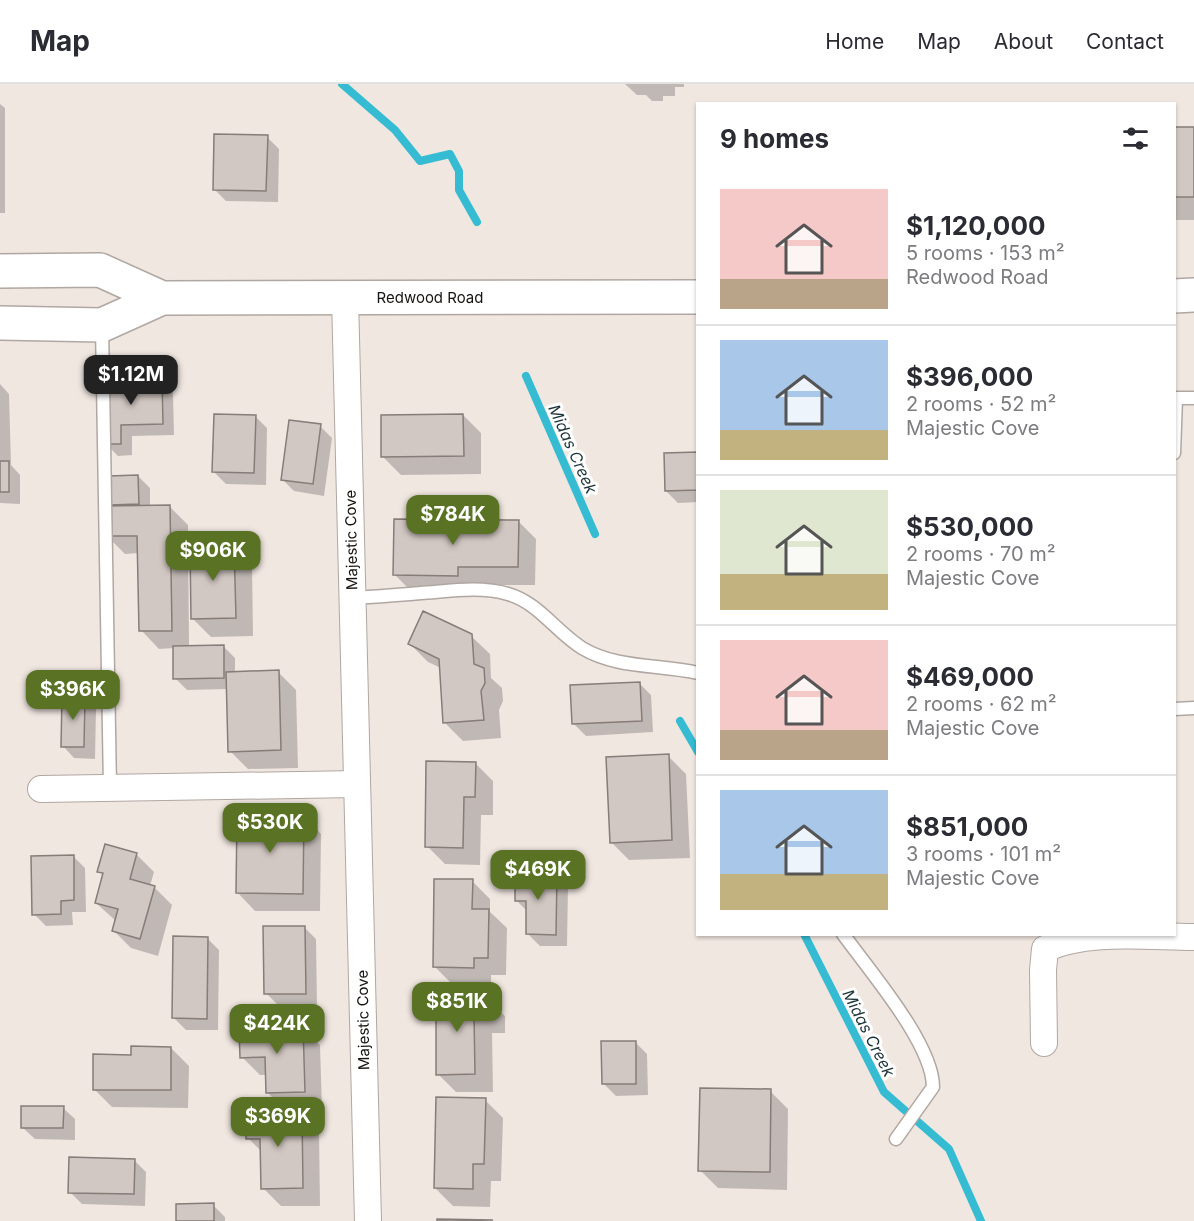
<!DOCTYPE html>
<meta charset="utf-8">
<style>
body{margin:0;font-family:Inter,sans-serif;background:#f2f2f3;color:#2b2b33;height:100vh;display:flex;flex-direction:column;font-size:22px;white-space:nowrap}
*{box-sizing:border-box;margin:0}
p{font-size:20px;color:#7c7c81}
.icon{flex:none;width:33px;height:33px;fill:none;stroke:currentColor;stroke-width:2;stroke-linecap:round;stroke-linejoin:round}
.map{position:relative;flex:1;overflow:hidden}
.panel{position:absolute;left:696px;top:18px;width:480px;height:834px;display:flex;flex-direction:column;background:#fff;border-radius:0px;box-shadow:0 2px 4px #0004}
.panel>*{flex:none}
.price{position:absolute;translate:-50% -51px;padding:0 14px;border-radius:12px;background:#5a7224;color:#fff;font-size:20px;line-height:39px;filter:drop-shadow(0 2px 3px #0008)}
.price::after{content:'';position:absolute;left:50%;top:36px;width:18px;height:14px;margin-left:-9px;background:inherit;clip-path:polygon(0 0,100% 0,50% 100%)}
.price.on{background:#222;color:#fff}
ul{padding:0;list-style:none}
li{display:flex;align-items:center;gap:18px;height:150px;padding:0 24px}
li+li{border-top:2px solid #e1e1e2}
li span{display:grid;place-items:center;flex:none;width:168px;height:120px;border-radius:0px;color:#555}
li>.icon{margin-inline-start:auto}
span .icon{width:72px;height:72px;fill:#fffc;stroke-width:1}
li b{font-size:26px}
h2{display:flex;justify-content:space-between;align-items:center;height:72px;padding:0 24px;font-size:26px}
header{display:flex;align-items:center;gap:36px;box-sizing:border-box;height:84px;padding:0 30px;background:#fff;border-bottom:2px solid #e1e1e2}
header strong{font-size:28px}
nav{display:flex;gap:33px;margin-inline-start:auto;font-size:21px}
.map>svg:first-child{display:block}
.shadow{fill:#0003}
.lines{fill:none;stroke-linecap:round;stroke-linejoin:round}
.stream{stroke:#35bcd3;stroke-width:8}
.building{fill:#d2c8c3;stroke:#867c78;stroke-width:1.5}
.lane-casing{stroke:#b1a7a2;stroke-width:15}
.street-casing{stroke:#b1a7a2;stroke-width:28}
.primary-casing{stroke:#b1a7a2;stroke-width:36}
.lane{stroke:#fff;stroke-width:12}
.street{stroke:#fff;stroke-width:26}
.primary{stroke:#fff;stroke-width:33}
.labels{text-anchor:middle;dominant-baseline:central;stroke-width:6;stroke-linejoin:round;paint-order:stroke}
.street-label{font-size:15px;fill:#181412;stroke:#fff}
.water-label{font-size:16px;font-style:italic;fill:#1e3439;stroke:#fff}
</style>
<header>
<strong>Map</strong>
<nav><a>Home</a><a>Map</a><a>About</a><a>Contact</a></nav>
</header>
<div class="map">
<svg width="1194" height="1137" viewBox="0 0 1194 1137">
<rect width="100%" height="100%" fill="#f1e7e1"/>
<!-- shadow -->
<path class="shadow" d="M625,0h59v3h-9v9h-12v5h-11l-6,-6h-9z
M0,20l5,4v105h-5z
M1174,44h20v92h-20z
M267,53l12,12 -1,53 -52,-1 -12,-12z
M162,297l11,12 1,42 -42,1v19l-14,1 -12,-12 -1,-62z
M0,300l9,10 2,71 9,10v29l-20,-1z
M463,331l18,18v41l-80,1 -18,-18z
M255,332l12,12 -1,57 -40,-1 -12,-12z
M320,342l12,12 -8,58 -30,-5 -12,-12z
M698,370v48l-20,1 -12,-12z
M138,392l12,12v19h20l18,18 1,122 34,-1 12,12v15l43,-1 18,18 2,78 -50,1 -18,-18 -2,-62 -41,1 -12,-12 -1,-30 -15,1 -18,-19 -2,-77 -14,1 -18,-18 7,-28 -3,-4z
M518,437l18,18 -1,46h-59l-63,8 -18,-18z
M234,462l18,18 1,72 -42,1 -18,-18z
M471,552l19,18 1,24 11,10 1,13 -4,9 2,28 -38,3 -18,-18 -4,-55 -13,-6 -18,-18z
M639,599l12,12 2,37 -67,4 -12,-12z
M84,613l12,12 -1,50 -21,-1 -11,-12z
M668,672l18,18 4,84 -61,2 -18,-18z
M475,679l18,18v34h-12l-1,50 -35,-1 -18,-18z
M303,732l18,18 -1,77h-65l-18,-19z
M136,770l18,18 -4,14 4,1 18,18 -14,51 -27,-8 -18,-18 3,-9 -20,-18 8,-27 -5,-5z
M73,772l12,12 1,44h-14l1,13 -27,1 -12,-12z
M556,791l12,12 -1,59h-27l-12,-12v-22l-12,-12z
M472,797l18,18v13l17,16 -1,47h-15v10l-39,-1 -18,-18z
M304,843l12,12 1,66h-39l-12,-12z
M207,854l12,12 -1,80h-32l-12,-12z
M437,914h50l18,18v17h-13l1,59h-37l-18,-18z
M302,943l18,18 2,64 -37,1 -18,-18v-17h-7l-18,-18z
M635,958l12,12 1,41 -32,1 -12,-12z
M171,964l18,18 -1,42 -76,-1 -18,-18 38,-33z
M770,1007l18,18 -1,81 -69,-2 -18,-18z
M485,1016l18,18 -2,63h-10l-1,26 -37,-1 -18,-18z
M63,1024l12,11v21l-40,-1 -12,-11z
M301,1029l18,18 1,75h-39l-18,-18 -1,-36 -14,-14z
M134,1076l12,12 -1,34 -63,-2 -12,-12z
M213,1121l12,12v4h-47z"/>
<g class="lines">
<!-- stream -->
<path class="stream" d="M342,0l53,46 25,31 30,-7 9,17v19l18,32
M526,292l69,158
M680,637l18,31
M804,850l80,158 65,57 32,72"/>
</g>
<!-- building -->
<path class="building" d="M1174,43h20v70h-20z
M214,50l54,1 -2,56 -53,-1z
M162,295l1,45 -42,1v19h-16l-2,-63z
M214,330l42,1 -2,58 -42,-1z
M463,330l1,42 -83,1v-42z
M289,336l32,4 -8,60 -32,-4z
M698,368v38l-33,1 -1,-38z
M0,377h9v31h-9z
M138,391l1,29 -30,1v-29z
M170,421l2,126h-33l-2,-95h-31v-30z
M394,435l125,1 -1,47h-60v9l-65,-1z
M234,461l2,73 -45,1 -1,-73z
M423,527l49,23 2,30 10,4 1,15 -4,8 3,29 -41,3 -4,-64 -31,-15z
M224,561v33l-51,1v-33z
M279,586l2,80 -53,2 -2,-80z
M640,598l2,39 -70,3 -2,-39z
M62,611l23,1 -1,51h-23z
M669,670l3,86 -62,3 -4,-86z
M426,677l50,1 -1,35h-11l-1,51 -38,-1z
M237,730l67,1 -1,79 -67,-1z
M105,760l32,9 -7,26 25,7 -15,53 -28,-8 6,-22 -23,-6 8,-30 -6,-1z
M74,771v45l-13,1v13l-29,1 -1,-59z
M515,789h42l-1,62 -30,-1v-33h-11z
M434,795h39l-1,30h17l-1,49h-14v10l-41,-1z
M263,842h42l1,68h-42z
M173,852l35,1 -1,82 -35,-1z
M487,912v20h-13l1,58 -39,1v-78z
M303,941l2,67 -39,1 -1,-36 -25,1 -1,-31z
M601,957h35v43h-34z
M131,962l40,1v43h-78v-36l38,1z
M700,1004l71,1 -1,83 -72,-1z
M436,1013l50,1 -2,66h-11v25l-39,-1z
M21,1022h43l-1,22h-42z
M246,1028h56l1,76 -42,1 -1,-50h-14z
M69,1073l66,2 -1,35 -66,-1z
M214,1119v18h-38v-17z
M437,1135l56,1 -56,1z"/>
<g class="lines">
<!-- lane casing -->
<g class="lane-casing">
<path id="lane" d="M102,242l8,462
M1174,369l2,-55h18
M352,514c23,-1 46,-3 69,-5 29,-2 59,-7 87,1 31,9 47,37 74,54 35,21 77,16 116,25
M1174,625l20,-1
M843,850c26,36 90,110 90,153l-37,52"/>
</g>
<!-- street casing -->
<g class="street-casing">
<path id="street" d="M345,213l23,924
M41,705l316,-5
M1044,959l-1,-73 2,-21c41,-20 103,-12 149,-12"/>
</g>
<!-- primary casing -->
<g class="primary-casing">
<path id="primary" d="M0,187l100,-1 62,28 536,-1
M1174,212l20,-1
M0,239l102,2 60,-27"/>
</g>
<!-- lane -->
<use href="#lane" class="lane"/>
<!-- street -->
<use href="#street" class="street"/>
<!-- primary -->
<use href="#primary" class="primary"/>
</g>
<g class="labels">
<!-- street labels -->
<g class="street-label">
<text x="430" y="213">Redwood Road</text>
<text transform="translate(351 456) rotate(-91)">Majestic Cove</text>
<text transform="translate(363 936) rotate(-91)">Majestic Cove</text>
</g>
<!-- water labels -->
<g class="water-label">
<text transform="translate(573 365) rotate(66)">Midas Creek</text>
<text transform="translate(869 949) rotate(63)">Midas Creek</text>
</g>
</g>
</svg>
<b class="price on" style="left:131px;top:322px">$1.12M</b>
<b class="price" style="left:453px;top:462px">$784K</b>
<b class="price" style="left:213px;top:498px">$906K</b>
<b class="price" style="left:73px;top:637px">$396K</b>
<b class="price" style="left:270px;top:770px">$530K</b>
<b class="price" style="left:538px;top:817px">$469K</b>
<b class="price" style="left:457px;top:949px">$851K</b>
<b class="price" style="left:277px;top:971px">$424K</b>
<b class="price" style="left:278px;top:1064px">$369K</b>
<section class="panel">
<h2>9 homes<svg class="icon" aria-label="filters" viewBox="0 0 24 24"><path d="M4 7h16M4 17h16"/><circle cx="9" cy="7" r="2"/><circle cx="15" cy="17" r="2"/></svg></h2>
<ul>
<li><span style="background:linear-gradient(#f6c9c9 75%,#b9a48a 0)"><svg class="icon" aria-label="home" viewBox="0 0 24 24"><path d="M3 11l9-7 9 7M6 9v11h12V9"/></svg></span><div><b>$1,120,000</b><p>5 rooms · 153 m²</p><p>Redwood Road</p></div></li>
<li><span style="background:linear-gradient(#a9c7e8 75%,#c2b280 0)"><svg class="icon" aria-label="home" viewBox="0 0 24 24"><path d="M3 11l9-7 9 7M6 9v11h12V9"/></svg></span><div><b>$396,000</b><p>2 rooms · 52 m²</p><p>Majestic Cove</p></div></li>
<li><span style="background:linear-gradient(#dfe7d0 70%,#c2b280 0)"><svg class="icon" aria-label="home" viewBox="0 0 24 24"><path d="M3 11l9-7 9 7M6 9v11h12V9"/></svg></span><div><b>$530,000</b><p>2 rooms · 70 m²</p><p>Majestic Cove</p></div></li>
<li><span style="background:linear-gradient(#f6c9c9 75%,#b9a48a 0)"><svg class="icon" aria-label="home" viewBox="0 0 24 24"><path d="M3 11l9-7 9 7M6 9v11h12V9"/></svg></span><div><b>$469,000</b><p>2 rooms · 62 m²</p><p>Majestic Cove</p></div></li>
<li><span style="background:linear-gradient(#a9c7e8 70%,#c2b280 0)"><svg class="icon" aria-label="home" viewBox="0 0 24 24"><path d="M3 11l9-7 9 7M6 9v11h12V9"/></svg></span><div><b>$851,000</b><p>3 rooms · 101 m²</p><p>Majestic Cove</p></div></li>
</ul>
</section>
</div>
